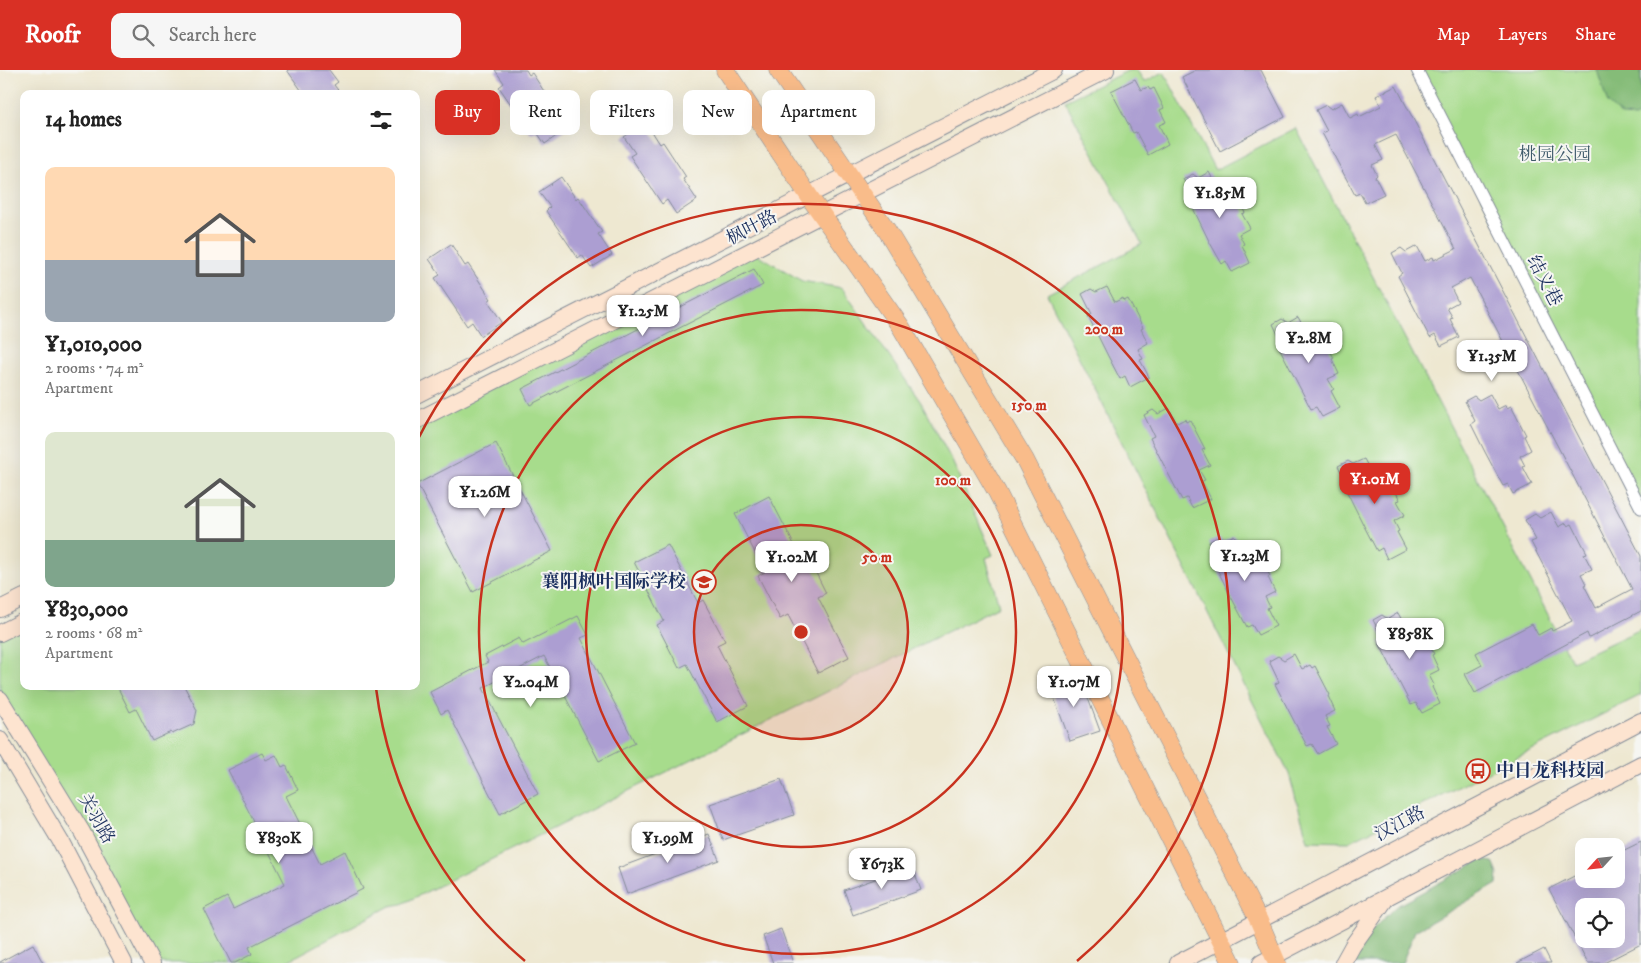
<!DOCTYPE html>
<meta charset="utf-8">
<style>
body{margin:0;font-family:"IM FELL DW Pica","Noto Serif SC",serif;background:#f6f6f6;color:#222;height:100vh;display:flex;flex-direction:column;font-size:19px;white-space:nowrap}
*{box-sizing:border-box;margin:0}
p{font-size:16px;color:#767676}
.icon{flex:none;width:28px;height:28px;fill:none;stroke:currentColor;stroke-width:2;stroke-linecap:round;stroke-linejoin:round}
.map{position:relative;flex:1;overflow:hidden}
.sheet{position:absolute;left:20px;top:20px;width:400px;height:600px;display:flex;flex-direction:column;background:#fff;border-radius:10px;box-shadow:0 5px 20px #0002}
.sheet>*{flex:none}
.hud{position:absolute;left:435px;top:20px;width:475px;height:45px;display:flex;gap:10px}
.needle{width:32px;rotate:243deg}
.tools{position:absolute;left:1575px;top:768px;display:grid;gap:10px}
.tools a{display:grid;place-items:center;width:50px;height:50px;border-radius:10px;background:#fff;box-shadow:0 5px 20px #0002;font-size:25px}
.price{position:absolute;translate:-50% -42px;padding:0 11px;border-radius:10px;background:#fff;color:#222;font-size:16px;line-height:32px;filter:drop-shadow(0 1px 2px #0008)}
.price::after{content:'';position:absolute;left:50%;top:30px;width:15px;height:11px;margin-left:-8px;background:inherit;clip-path:polygon(0 0,100% 0,50% 100%)}
.price.on{background:#d93025;color:#fff}
ul{padding:0;list-style:none}
li{display:grid;align-content:center;gap:10px;height:265px;padding:0 25px}
li span{display:grid;place-items:center;height:155px;border-radius:10px;color:#555}
li>.icon{margin-inline-start:auto}
span .icon{width:90px;height:90px;fill:#fffc;stroke-width:1}
li b{font-size:21px}
h2{display:flex;justify-content:space-between;align-items:center;height:60px;padding:0 25px;font-size:21px}
.chip{padding:0 18px;border-radius:10px;background:#fff;box-shadow:0 5px 20px #0002;font-size:18px;line-height:45px}
.chip.on{background:#d93025;color:#fff}
header{display:flex;align-items:center;gap:30px;box-sizing:border-box;height:70px;padding:0 25px;background:#d93025;color:#fff}
header strong{font-size:24px}
nav{display:flex;gap:28px;margin-inline-start:auto;font-size:18px}
.search{width:350px;height:45px;background:#f6f6f6;display:flex;align-items:center;gap:12px;box-sizing:border-box;padding:0 18px;border-radius:10px;color:#767676;font-size:19px}
.map>svg:first-child{display:block}
.green{fill:#a7dc8c;stroke:#618675}
.forest{fill:#85bc78;stroke:#50766b}
.building{fill:#ac9ed2;fill-rule:evenodd}
.lines{fill:none;stroke-linecap:round;stroke-linejoin:round}
.street-casing{stroke:#848c98;stroke-width:13}
.secondary-casing{stroke:#848c98;stroke-width:18}
.primary-casing{stroke:#848c98;stroke-width:19}
.street{stroke:#fff;stroke-width:11}
.secondary{stroke:#fde4d0;stroke-width:16}
.primary{stroke:#f9bc8a;stroke-width:18}
.ring{fill:none;stroke:#c8321e;stroke-width:2.5}
.labels{text-anchor:middle;dominant-baseline:central;stroke-width:4;stroke-linejoin:round;paint-order:stroke}
.park-label{font-size:18px;fill:#3e5a6a;stroke:#f6f6f2}
.street-label{font-size:18px;fill:#1b2f5e;stroke:#f6f6f2}
.poi-label{font-size:18px;font-weight:bold;fill:#1b2f5e;stroke:#f6f6f2;text-anchor:end}
.centre{fill:#c8321e;stroke:#f6f6f2;stroke-width:2.5}
.ring-label{font-size:15px;text-anchor:middle;font-weight:bold;fill:#c8321e;stroke:#f6f6f2;stroke-width:4;stroke-linejoin:round;paint-order:stroke}
</style>
<header>
<strong>Roofr</strong>
<div class="search"><svg class="icon" aria-label="search" viewBox="0 0 24 24"><circle cx="10" cy="10" r="6"/><path d="M15 15l6 6"/></svg>Search here</div>
<nav><a>Map</a><a>Layers</a><a>Share</a></nav>
</header>
<div class="map">
<svg width="1641" height="893" viewBox="0 0 1641 893">
<rect width="100%" height="100%" fill="#f6f6f2"/>
<filter id="ink" filterUnits="userSpaceOnUse"><feTurbulence type="fractalNoise" baseFrequency=".02" numOctaves="2"/><feDisplacementMap in="SourceGraphic" scale="10" xChannelSelector="R" yChannelSelector="G"/><feConvolveMatrix kernelMatrix="1 2 1 2 8 2 1 2 1" color-interpolation-filters="sRGB"/></filter>
<filter id="wash" filterUnits="userSpaceOnUse"><feTurbulence type="fractalNoise" baseFrequency=".0096" numOctaves="4" result="noise"/><feDisplacementMap in="SourceGraphic" scale="20" xChannelSelector="R" yChannelSelector="G"/><feGaussianBlur stdDeviation="1.12" result="paint"/><feColorMatrix in="noise" values="0 0 0 0 0 0 0 0 0 0 0 0 0 0 0 0 0 1.4 0 .05"/><feComposite in="paint" operator="in"/></filter>
<g filter="url(#wash)">
<rect width="100%" height="100%" fill="#eee8d1"/>
<!-- green -->
<path class="green" d="M1129,0h8l7,12 20,-10 51,98 81,-42 276,533 69,-32v66l-292,147 -41,-1 -19,-67 -242,-480 95,-50 -77,-143z
M1417,0h224v438z
M748,182l14,5 40,24 40,7 80,116 31,59 40,92 -7,3 13,48 -597,298 -12,2 -106,57h-128l-156,-270v-60l24,-12v65h392v-265z"/>
<!-- forest -->
<path class="forest" d="M1597,0h44v42l-6,5 -13,-1 -14,-12z
M1481,790l12,2 5,12 -1,10 -82,47 -13,32h-48l5,-20 36,-36z"/>
<g id="blocks">
<!-- building -->
<path class="building" d="M287,0h42l9,12 -4,3 7,9h-37z
M495,0h31l3,5 3,-2 23,35 -3,2 13,20 -20,14 -9,-13 -5,3 -32,-47 5,-4z
M1196,0h65l24,47 -65,34 -38,-74z
M1135,9l6,11 7,-3 2,3 4,-2 10,20 -4,2 6,12 -7,3 9,19 -20,11 -12,-23 -3,1 -22,-42z
M1396,16l245,470v55l-52,27 -2,-5 -112,60 -10,-19 17,-9 -6,-12 56,-29 6,11 13,-7 1,3 20,-10 -41,-79 5,-2 -11,-20 10,-6 5,4 11,-6 8,15 7,-4 2,3 4,-2 15,29 -3,1 8,15 -11,5 5,10 -2,1 12,23 36,-19 -162,-311 -19,10 7,14 -11,6 6,10 -3,1 9,18 -18,9 -6,-11 -5,3 -12,-23 -20,-39 4,-3 -10,-20 9,-5 5,4 11,-6 8,15 8,-4 1,3 22,-11 -60,-114 -21,10 8,15 -11,5 5,10 -2,2 9,17 -19,9 -5,-10 -5,2 -33,-62 5,-2 -11,-21 10,-5 5,4 11,-6 8,15 8,-4 1,3 22,-11 -5,-10z
M646,52l14,22 3,-2 23,35 -3,2 14,21 -21,14 -9,-14 -5,4 -32,-48 5,-3 -11,-16z
M1209,102l8,15 7,-4 2,3 4,-2 15,29 -3,1 8,14 -11,6 5,10 -2,1 8,18 -18,9 -6,-11 -4,3 -13,-23 -19,-39 4,-3 -11,-20 10,-5 5,4z
M561,107l15,22 2,-2 24,35 -4,2 14,21 -21,13 -9,-13 -4,3 -32,-47 4,-4 -11,-15z
M451,174l14,22 3,-2 23,35 -3,2 14,21 -21,14 -9,-14 -5,4 -32,-48 5,-3 -11,-16z
M754,199l9,16 -233,120 -8,-16z
M1107,217l8,15 8,-4 1,3 4,-2 15,29 -2,1 7,14 -10,6 5,10 -3,1 9,17 -19,10 -5,-11 -5,3 -12,-23 -20,-40 4,-2 -10,-20 9,-5 5,3z
M1298,247l8,15 8,-4 2,3 3,-2 15,29 -2,1 7,15 -11,5 6,10 -3,2 9,17 -18,9 -6,-10 -5,2 -12,-23 -20,-39 4,-2 -10,-21 9,-5 6,4z
M1490,324l8,15 8,-4 1,3 4,-2 15,29 -2,1 7,14 -11,6 5,10 -2,1 9,17 -19,10 -5,-10 -5,2 -18,-34 -14,-28 4,-3 -10,-20 9,-5 5,4z
M1169,338l8,15 8,-4 1,3 4,-2 15,29 -3,1 8,15 -11,5 6,10 -3,1 9,18 -19,9 -5,-10 -5,2 -12,-23 -20,-39 4,-2 -10,-21 9,-5 5,4z
M496,373l56,108 -79,41 -56,-108z
M1364,389l8,15 8,-4 1,3 4,-2 15,29 -3,1 8,14 -11,6 5,10 -2,1 9,17 -19,10 -5,-11 -5,3 -12,-23 -20,-40 4,-2 -11,-20 10,-5 5,3z
M769,426l30,58 6,-3 21,42 -8,4 31,60 -31,16 -30,-58 -8,4 -22,-43 7,-4 -30,-58z
M1234,465l8,15 8,-4 2,3 3,-2 15,29 -2,1 7,15 -10,5 5,10 -3,1 9,18 -18,9 -6,-10 -5,2 -18,-34 -14,-28 4,-2 -10,-21 9,-5 5,4z
M668,475l30,58 5,-3 22,41 -8,4 31,61 -31,16 -30,-58 -8,4 -22,-43 7,-4 -30,-59z
M1398,543l8,15 8,-4 2,3 3,-2 15,29 -2,1 7,15 -10,5 5,10 -2,2 8,17 -18,9 -6,-10 -5,2 -12,-23 -20,-39 5,-2 -11,-21 9,-5 6,4z
M578,546l10,19 -7,3 54,105 -36,18 -55,-105 -61,32 55,106 -38,20 -53,-104 -6,4 -11,-22 58,-30 -3,-6 34,-18 4,6z
M1294,584l8,15 8,-4 2,3 3,-2 15,29 -2,1 7,15 -10,5 5,10 -3,1 9,17 -18,10 -6,-10 -5,2 -12,-23 -20,-39 4,-2 -10,-21 9,-5 6,4z
M1076,605l13,26 11,30 -30,10 -21,-57z
M117,616h67l13,24 -3,14 -22,10 -1,-2 -19,9 -16,-32 -6,3z
M262,683l4,7 10,-5 6,12 4,-2 12,25 -12,6 34,68 25,-13 18,38 -114,58 3,7 -17,9h-4l-27,-54 23,-12 6,12 52,-25 -57,-114z
M781,709l13,36 -71,25 -13,-36z
M709,764l10,26 -92,34 -9,-26z
M1641,772v102l-37,19h-16l-39,-74 35,-18v8h32v-25zM1584,836h32v33h-32z
M912,796l9,24 -68,25 -9,-25z
M781,859l12,34h-20l-10,-27z
M33,874l10,19h-43v-1z
M1544,879l7,14h-34z"/>
</g>
</g>
<g filter="url(#ink)">
<use href="#blocks" fill-opacity="0" stroke="#848c98" stroke-width="1"/>
<g class="lines">
<!-- street casing -->
<g class="street-casing">
<path id="street" d="M1417,0l224,438"/>
</g>
<!-- secondary casing -->
<g class="secondary-casing">
<path id="secondary" d="M416,325l638,-325
M416,351l690,-351
M0,539l24,-12
M0,563l24,-12
M0,629l82,133 70,131
M0,670l61,102 63,121
M1178,893l463,-242
M1261,893l380,-199
M1343,893l10,-18 32,-45"/>
</g>
<!-- primary casing -->
<g class="primary-casing">
<path id="primary" d="M725,0l88,132 88,125 96,165 235,471
M778,0l108,159 139,231 234,461 18,42"/>
</g>
<!-- street -->
<use href="#street" class="street"/>
<!-- secondary -->
<use href="#secondary" class="secondary"/>
<!-- primary -->
<use href="#primary" class="primary"/>
</g>
</g>
<!-- distance rings -->
<circle cx="801" cy="562" r="107" fill="#c8321e" fill-opacity=".12"/>
<g class="ring">
<circle cx="801" cy="562" r="107"/>
<circle cx="801" cy="562" r="215"/>
<circle cx="801" cy="562" r="322"/>
<path d="M525 891A429 429 0 0 1 376 618M417 371A429 429 0 1 1 1077 891"/>
</g>
<!-- icons -->
<defs>
<g id="school-ring" transform="scale(1.25)"><circle r="9.5" fill="#f6f6f2" stroke="#c8321e" stroke-width="1.5"/><path d="M0-5L7-2L0 1L-7-2ZM-4 1L0 2.5L4 1V4Q0 6-4 4Z" fill="#c8321e"/></g>
<g id="bus-ring" transform="scale(1.25)"><circle r="9.5" fill="#f6f6f2" stroke="#c8321e" stroke-width="1.5"/><path d="M-5-6H5V4H4V6H2V4H-2V6H-4V4H-5ZM-3.5-4V0h7V-4ZM-3.5 1.2v1.5H-2V1.2ZM2 1.2v1.5H3.5V1.2Z" fill="#c8321e"/></g>
</defs>
<g fill-rule="evenodd">
<use href="#school-ring" x="704" y="512"/>
<use href="#bus-ring" x="1478" y="701"/>
</g>
<g class="labels">
<!-- park labels -->
<g class="park-label">
<text x="1555" y="85">桃园公园</text>
</g>
<!-- street labels -->
<g class="street-label">
<text transform="translate(752 158) rotate(-27)">枫叶路</text>
<text transform="translate(1544 211) rotate(63)">结义巷</text>
<text transform="translate(96 749) rotate(60)">关羽路</text>
<text transform="translate(1400 754) rotate(-28)">汉江路</text>
</g>
<!-- poi labels -->
<g class="poi-label">
<text x="686" y="512">襄阳枫叶国际学校</text>
<text x="1496" y="701" text-anchor="start">中日龙科技园</text>
</g>
</g>
<circle cx="801" cy="562" r="8" class="centre"/>
<g class="ring-label">
<text x="1104" y="264">200 m</text>
<text x="1029" y="340">150 m</text>
<text x="953" y="415">100 m</text>
<text x="877" y="492">50 m</text>
</g>
</svg>
<div class="tools">
<a><svg class="needle" viewBox="-14 -14 28 28"><path d="M0-13l5 13h-10z" fill="#e53935"/><path d="M0 13l5-13h-10z" fill="#767676"/></svg></a>
<a><svg class="icon" aria-label="locate" viewBox="0 0 24 24"><circle cx="12" cy="12" r="6"/><path d="M12 2v4M12 18v4M2 12h4M18 12h4"/></svg></a>
</div>
<b class="price" style="left:1220px;top:149px">¥1.85M</b>
<b class="price" style="left:643px;top:267px">¥1.25M</b>
<b class="price" style="left:1309px;top:294px">¥2.8M</b>
<b class="price" style="left:1492px;top:312px">¥1.35M</b>
<b class="price on" style="left:1375px;top:435px">¥1.01M</b>
<b class="price" style="left:485px;top:448px">¥1.26M</b>
<b class="price" style="left:1245px;top:512px">¥1.23M</b>
<b class="price" style="left:792px;top:513px">¥1.02M</b>
<b class="price" style="left:1410px;top:590px">¥858K</b>
<b class="price" style="left:531px;top:638px">¥2.04M</b>
<b class="price" style="left:1074px;top:638px">¥1.07M</b>
<b class="price" style="left:279px;top:794px">¥830K</b>
<b class="price" style="left:668px;top:794px">¥1.99M</b>
<b class="price" style="left:882px;top:820px">¥673K</b>
<div class="hud">
<a class="chip on">Buy</a>
<a class="chip">Rent</a>
<a class="chip">Filters</a>
<a class="chip">New</a>
<a class="chip">Apartment</a>
</div>
<section class="sheet">
<h2>14 homes<svg class="icon" aria-label="filters" viewBox="0 0 24 24"><path d="M4 7h16M4 17h16"/><circle cx="9" cy="7" r="2"/><circle cx="15" cy="17" r="2"/></svg></h2>
<ul>
<li><span style="background:linear-gradient(#ffd9b3 60%,#9aa5b1 0)"><svg class="icon" aria-label="home" viewBox="0 0 24 24"><path d="M3 11l9-7 9 7M6 9v11h12V9"/></svg></span><div><b>¥1,010,000</b><p>2 rooms · 74 m²</p><p>Apartment</p></div></li>
<li><span style="background:linear-gradient(#dfe7d0 70%,#7fa58c 0)"><svg class="icon" aria-label="home" viewBox="0 0 24 24"><path d="M3 11l9-7 9 7M6 9v11h12V9"/></svg></span><div><b>¥830,000</b><p>2 rooms · 68 m²</p><p>Apartment</p></div></li>
</ul>
</section>
</div>
